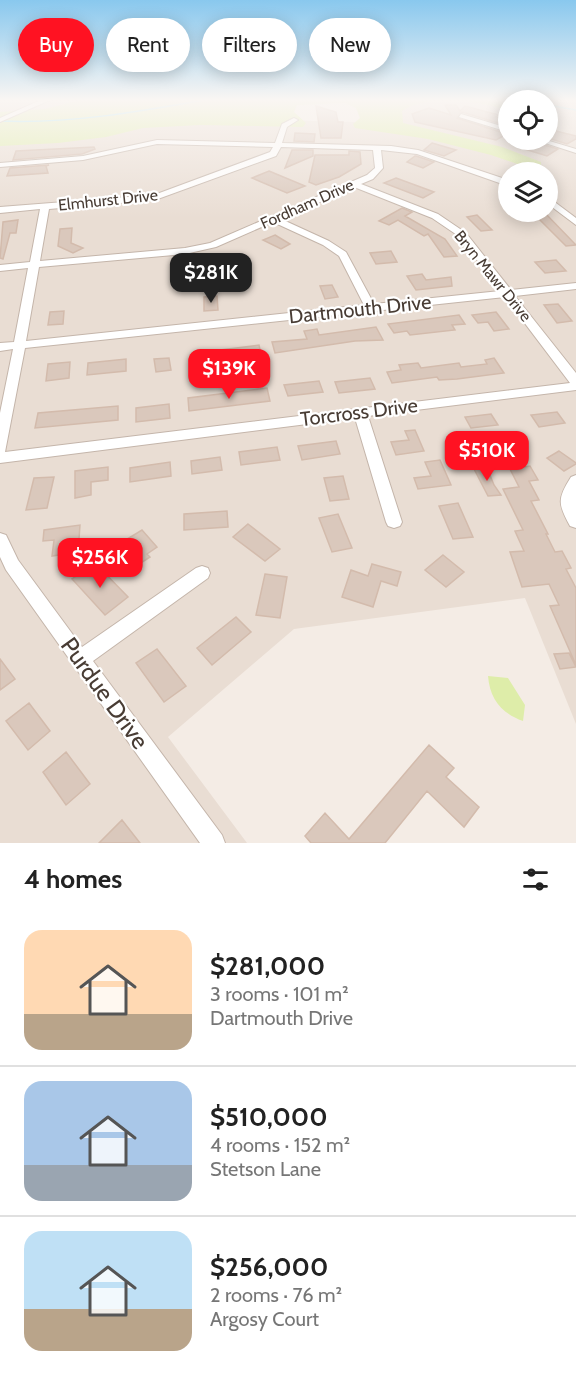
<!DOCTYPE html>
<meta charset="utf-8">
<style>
body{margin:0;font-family:Cabin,sans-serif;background:#f6f6f6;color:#222;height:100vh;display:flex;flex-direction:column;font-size:22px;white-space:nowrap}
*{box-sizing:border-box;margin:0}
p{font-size:20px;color:#767676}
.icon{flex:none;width:33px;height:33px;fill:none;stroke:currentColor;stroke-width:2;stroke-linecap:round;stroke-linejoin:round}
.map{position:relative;height:843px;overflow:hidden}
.side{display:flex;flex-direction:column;background:#fff;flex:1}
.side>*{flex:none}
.banner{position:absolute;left:18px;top:18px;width:540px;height:54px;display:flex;gap:12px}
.tools{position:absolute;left:498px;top:90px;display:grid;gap:12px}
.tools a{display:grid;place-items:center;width:60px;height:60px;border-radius:50%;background:#fff;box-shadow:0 3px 15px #0003;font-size:30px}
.price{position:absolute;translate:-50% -51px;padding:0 14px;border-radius:12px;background:#ff1222;color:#fff;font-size:20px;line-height:39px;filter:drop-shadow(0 2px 3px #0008)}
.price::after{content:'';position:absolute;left:50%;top:36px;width:18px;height:14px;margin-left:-9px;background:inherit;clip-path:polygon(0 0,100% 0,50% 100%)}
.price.on{background:#222;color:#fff}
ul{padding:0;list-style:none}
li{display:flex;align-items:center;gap:18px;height:150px;padding:0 24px}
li+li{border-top:2px solid #e0e0e0}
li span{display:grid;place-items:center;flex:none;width:168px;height:120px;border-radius:18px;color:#555}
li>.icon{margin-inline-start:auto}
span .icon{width:72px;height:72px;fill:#fffc;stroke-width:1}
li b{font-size:26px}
h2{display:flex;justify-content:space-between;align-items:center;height:72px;padding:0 24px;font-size:26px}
.chip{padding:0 21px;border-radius:27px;background:#fff;box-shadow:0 3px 15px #0003;font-size:21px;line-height:54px}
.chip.on{background:#ff1222;color:#fff}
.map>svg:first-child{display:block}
.residential{fill:#e9ddd3;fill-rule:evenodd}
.green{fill:#deeda9}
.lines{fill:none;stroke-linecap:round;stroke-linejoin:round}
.stream{stroke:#9be6f8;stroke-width:1.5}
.building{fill:#dac8bc;stroke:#d3bbac;stroke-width:1.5}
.street-casing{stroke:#c4b5aa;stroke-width:2}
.street{fill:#fff;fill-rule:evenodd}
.labels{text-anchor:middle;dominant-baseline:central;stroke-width:4.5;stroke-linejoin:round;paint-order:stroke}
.far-street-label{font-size:16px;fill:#483c34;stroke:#fff}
.street-label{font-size:20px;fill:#483c34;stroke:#fff}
.near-street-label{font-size:24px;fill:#483c34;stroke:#fff}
</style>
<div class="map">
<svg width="576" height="843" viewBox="0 0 576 843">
<rect width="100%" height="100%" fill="#f4ece5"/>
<!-- residential -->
<path class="residential" d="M0,100h200l-200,14z
M386,100h190v624l-51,-126 -231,31 -126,108 79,106h-247v-722l275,-1 117,3zM508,100h40v40h-40zM508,172h40v40h-40z"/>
<!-- green -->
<path class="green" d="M79,100h463h-34v10c-30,-9 -79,-17 -106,1l1,12 99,24 39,15v7h-9l-41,-14 -63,-16 -73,-11 -2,-4 7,-6 -4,-10 -11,-5 -48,2 -3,7 12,11 -3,4 -103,-2 -57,3 -37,9 -48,6 -58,3v-34l45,-3z
M488,676l20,2 17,27 -2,16c-22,-8 -33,-22 -35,-45z"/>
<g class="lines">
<!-- stream -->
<path class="stream" d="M548,105l28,5
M0,121c68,3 137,-9 204,-21"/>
</g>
<!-- building -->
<path class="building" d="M445,105h11l4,6 5,-5 34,9 -3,2 12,3v6l-46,-14 -5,6 50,16 -11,6 -81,-18 -3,-8 17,-6 22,7z
M316,106l20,6 2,10h5l-2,16h-20z
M548,129l28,7v3l-9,5 -19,-6z
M295,133l20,1 -1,8 -20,-1z
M529,142l19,4 10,3 -11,7 -29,-9z
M432,143l24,7 -12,6 -20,-6z
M94,147l1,2 -13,5 -69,6 3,-9z
M292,150h21v6l-28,12z
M349,151l11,1 1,12 -22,13 -23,8 -7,-3 6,-27h34z
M415,156h1l18,6 -11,6 -16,-6z
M49,165l-3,1 2,7 -41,3 3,-8z
M269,171l36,15 -18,7 -35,-15z
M396,178l38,14 -11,6 -39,-15z
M402,208l10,4 -7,4 40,23 12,17 -13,1 -16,-23 -4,2 -26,-16 -9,5 -10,-4z
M532,212h12l32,33 -10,1z
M477,215l15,15 -11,1 -14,-14z
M18,220l-2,13h-6l-7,26 -3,-1 3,-36z
M72,228l-1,15 12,5 -10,5 -15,-7 2,-17z
M275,235l15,9 -9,5 -18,-9z
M391,251l6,11 -21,2 -6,-11z
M556,260l10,11 -21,2 -10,-11z
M422,274l4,6 25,-3 1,9 -36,4 -9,-14z
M332,285l6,12 -13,2 -5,-13z
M217,296l1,14 -14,1v-14z
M558,304l14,17 -15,2 -13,-18z
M64,311l-1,13 -15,1 2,-13z
M496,312l13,17 -15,2 -6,-9 -10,1 -6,-8z
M459,315l6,9 -13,1 3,5 -45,5 -3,-4 -13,2 -6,-9z
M376,327l7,13 -28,1 -80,12 -3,-11 35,-3 -3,-8 13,-2 2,6z
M259,345l2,9 -46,6 -2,-9z
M169,358l2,12 -15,2 -2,-13z
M494,358l10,15 -47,6 -18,1 -2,-3 -45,6 -5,-11 14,-2 -2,-5 19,-2 3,5 38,-5 2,4 26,-3 -2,-4z
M126,359v12l-39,4 1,-12z
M70,362l-1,16 -23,3 2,-17z
M370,378l5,11 -36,4 -4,-11z
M319,381l4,11 -35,4 -4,-11z
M267,388l3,13 -81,10 -1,-13z
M169,404l1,14 -34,4v-14z
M118,406v14l-83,8 3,-15z
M557,412l8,11 -26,4 -8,-12z
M491,414l7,11 -27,3 -6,-11z
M415,430l9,21 -28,4 -5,-13 18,-2 -4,-9z
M336,441l4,13 -38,6 -4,-14z
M277,447l3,13 -39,5 -2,-13z
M516,450l9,17 5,-1 8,14 -9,1 10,19 -8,1 17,33h-2l9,18 7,-1 9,17 -5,1 10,19v77l-26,-59 9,-1 -10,-21 -27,3 -12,-35 14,-1 -9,-20 8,-1 -20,-41 16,-2 -11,-22 -14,2 -6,-10 6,-1 -2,-3z
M559,451l17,12v1l-12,7 -17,-13z
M220,457l2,13 -30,4 -1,-13z
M440,460l11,25 -33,4 -4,-11 17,-2 -6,-14z
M170,462l1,14 -41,6v-14z
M108,467v13l-17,2v13l-16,3v-27z
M487,468l7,17 7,10 -13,1 -14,-27z
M343,476l6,23 -19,2 -6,-23z
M54,477l-7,31 -21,2 8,-32z
M458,503l15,34 -20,2 -14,-33z
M227,511l1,16 -44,3v-16z
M338,514l14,34 -20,4 -13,-34z
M248,524l32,25 -15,12 -32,-24z
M80,525l-2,27 -26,4 2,-16 -11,1 1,-11z
M142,530l15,17 -10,7 3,3 -17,11 -17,-20 3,-1h-5z
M443,555l21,17 -18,15 -21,-17z
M95,563l33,34 -23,18 -33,-36z
M372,564l29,8 -4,14 -16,-5 -8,26 -31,-10 9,-27 17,6z
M265,574l22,3 -7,41 -24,-3z
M236,617l15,15 -39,33 -15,-17z
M157,649l29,37 -22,16 -28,-39z
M569,653l7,14 -16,2 -6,-15z
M0,659l15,20 -15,11z
M29,703l21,28 -22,19 -22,-29z
M429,745l25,23 -8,9 33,30 -15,20 -37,-36 -42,52h-74l-6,-7 20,-23 24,26z
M66,752l24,32 -24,21 -23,-33z
M122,820l18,23h-41z"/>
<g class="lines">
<!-- street casing -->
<g class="street-casing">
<path id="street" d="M41,100h9l-50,22v-4z
M461,114l47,14v4l-49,-15z
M294,118l4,2 -11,7 -5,16 109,3 27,4 90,30v6l-91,-32 -36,-4 2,18 -10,11 -12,5 77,30 28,19 45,57 65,-7v6l-61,7 61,77v17l-208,26 34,106 -2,4 -6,2 -6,-2 -2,-4 -31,-104 -355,45v-50l13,-64 -13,2v-8l14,-1 14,-74 -28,3v-6l30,-3 10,-53 -40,4v-6l154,-12 116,-43 3,-5 -116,-3 -74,16 -83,7v-4l83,-7 74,-16 118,3 7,-19zM281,147l92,3 2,18 -8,7 -157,68 -25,5 -145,13 9,-52 106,-9 121,-44zM354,187l78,31 28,19 40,54 -126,13 -28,-52 -17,-11 -48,-22zM273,222l50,23 16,11 25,49 -338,36 13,-74 146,-13 31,-7zM505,297l65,86 -565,69 20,-104z
M536,140h10l30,9v4z
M548,197l28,21v7l-28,-21z
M576,475v53l-6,-2c-12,-22 -13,-27 1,-49z
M0,533l6,2 12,25 64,87 114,-79 6,-2 6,2 2,5 -2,5 -115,83 129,174 3,8h-25l-194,-273 -6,-13z"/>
</g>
<!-- street -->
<use href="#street" class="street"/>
</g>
<!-- sky -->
<linearGradient id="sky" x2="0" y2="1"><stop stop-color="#89c8ee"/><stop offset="0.46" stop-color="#faf6f3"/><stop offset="1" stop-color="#faf6f3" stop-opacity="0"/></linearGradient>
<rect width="576" height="218" fill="url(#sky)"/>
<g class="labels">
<!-- far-street labels -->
<g class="far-street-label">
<text transform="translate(108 200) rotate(-6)">Elmhurst Drive</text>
<text transform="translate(307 204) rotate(-24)">Fordham Drive</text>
<text transform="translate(493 276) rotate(51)">Bryn Mawr Drive</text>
</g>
<!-- street labels -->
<g class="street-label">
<text transform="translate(360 309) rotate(-6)">Dartmouth Drive</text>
<text transform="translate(359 412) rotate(-7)">Torcross Drive</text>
</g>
<!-- near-street labels -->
<g class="near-street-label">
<text transform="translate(105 693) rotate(54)">Purdue Drive</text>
</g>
</g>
</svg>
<div class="tools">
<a><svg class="icon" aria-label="locate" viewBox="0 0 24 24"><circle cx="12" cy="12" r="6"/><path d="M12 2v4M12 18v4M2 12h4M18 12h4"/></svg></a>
<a><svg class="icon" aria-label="layers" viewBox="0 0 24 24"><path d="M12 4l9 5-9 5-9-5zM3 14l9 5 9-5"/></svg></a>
</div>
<b class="price on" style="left:211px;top:304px">$281K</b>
<b class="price" style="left:229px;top:400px">$139K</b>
<b class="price" style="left:487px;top:482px">$510K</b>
<b class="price" style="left:100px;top:589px">$256K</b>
<div class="banner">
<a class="chip on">Buy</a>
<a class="chip">Rent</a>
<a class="chip">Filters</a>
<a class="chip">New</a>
</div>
</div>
<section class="side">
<h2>4 homes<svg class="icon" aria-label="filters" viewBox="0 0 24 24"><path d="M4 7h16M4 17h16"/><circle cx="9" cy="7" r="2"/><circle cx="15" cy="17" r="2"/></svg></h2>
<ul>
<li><span style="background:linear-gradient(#ffd9b3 70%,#b9a48a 0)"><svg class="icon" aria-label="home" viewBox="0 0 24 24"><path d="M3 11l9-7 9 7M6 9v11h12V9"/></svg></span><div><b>$281,000</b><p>3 rooms · 101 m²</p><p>Dartmouth Drive</p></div></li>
<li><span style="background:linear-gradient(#a9c7e8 70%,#9aa5b1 0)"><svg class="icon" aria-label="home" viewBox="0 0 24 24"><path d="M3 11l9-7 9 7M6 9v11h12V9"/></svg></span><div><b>$510,000</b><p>4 rooms · 152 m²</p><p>Stetson Lane</p></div></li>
<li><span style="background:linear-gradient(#bfe0f5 65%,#b9a48a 0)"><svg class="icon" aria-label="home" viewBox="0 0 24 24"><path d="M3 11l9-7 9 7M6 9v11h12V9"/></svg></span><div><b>$256,000</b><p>2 rooms · 76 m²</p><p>Argosy Court</p></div></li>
</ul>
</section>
